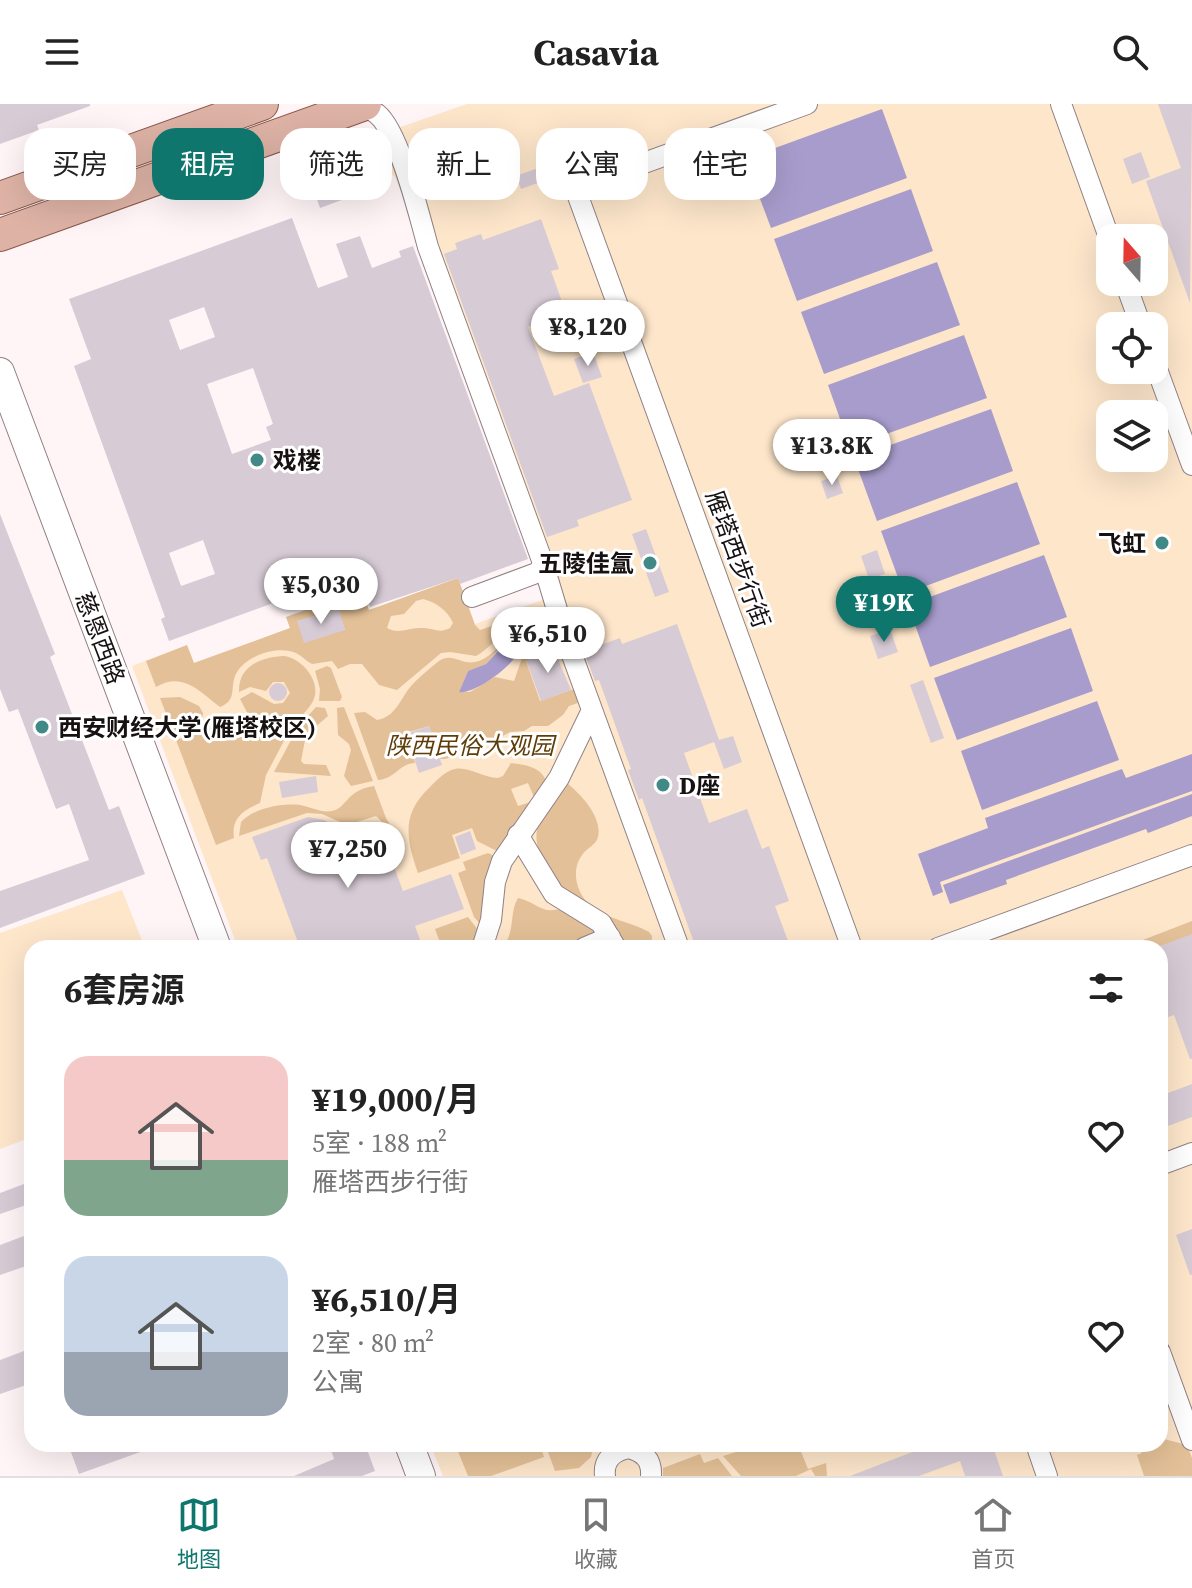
<!DOCTYPE html>
<html lang="zh">
<meta charset="utf-8">
<style>
body{margin:0;font-family:"Source Serif 4","Noto Sans SC",serif;background:#f2f2f2;color:#222;height:100vh;display:flex;flex-direction:column;font-size:30px;white-space:nowrap}
*{box-sizing:border-box;margin:0}
p{font-size:26px;color:#767676}
.icon{flex:none;width:44px;height:44px;fill:none;stroke:currentColor;stroke-width:2;stroke-linecap:round;stroke-linejoin:round}
.map{position:relative;flex:1;overflow:hidden}
.sheet{position:absolute;left:24px;top:836px;width:1144px;height:512px;display:flex;flex-direction:column;background:#fff;border-radius:24px;box-shadow:0 8px 32px #0002}
.sheet>*{flex:none}
.banner{position:absolute;left:24px;top:24px;width:1144px;height:72px;display:flex;gap:16px}
.needle{width:52px;rotate:340deg}
.tools{position:absolute;left:1096px;top:120px;display:grid;gap:16px}
.tools a{display:grid;place-items:center;width:72px;height:72px;border-radius:16px;background:#fff;box-shadow:0 8px 32px #0002;font-size:40px}
.price{position:absolute;translate:-50% -68px;padding:0 18px;border-radius:28px;background:#fff;color:#222;font-size:26px;line-height:52px;filter:drop-shadow(0 2px 4px #0008)}
.price::after{content:'';position:absolute;left:50%;top:48px;width:24px;height:18px;margin-left:-12px;background:inherit;clip-path:polygon(0 0,100% 0,50% 100%)}
.price.active{background:#0f766e;color:#fff}
ul{padding:0;list-style:none}
li{display:flex;align-items:center;gap:24px;height:200px;padding:0 40px}
li span{display:grid;place-items:center;flex:none;width:224px;height:160px;border-radius:24px;color:#555}
li>.icon{margin-inline-start:auto}
span .icon{width:96px;height:96px;fill:#fffc;stroke-width:1}
li b{font-size:34px}
h2{display:flex;justify-content:space-between;align-items:center;height:96px;padding:0 40px;font-size:34px}
.pill{padding:0 28px;border-radius:24px;background:#fff;box-shadow:0 8px 32px #0002;font-size:28px;line-height:72px}
.pill.active{background:#0f766e;color:#fff}
header{display:flex;justify-content:space-between;align-items:center;height:104px;padding:0 40px;background:#fff;font-size:36px;font-weight:700}
.dock{display:flex;justify-content:space-around;align-items:center;height:112px;border-top:2px solid #e0e0e0;background:#fff;font-size:22px;color:#767676}
.dock a{display:grid;justify-items:center;gap:4px}
.dock .active{color:#0f766e}
.map>svg:first-child{display:block}
.green{fill:#fde6ca;fill-rule:evenodd}
.forest{fill:#e3c097;fill-rule:evenodd}
.water{fill:#a79ccb}
.building{fill:#d7cbd5;fill-rule:evenodd}
.lines{fill:none;stroke-linecap:round;stroke-linejoin:round}
.street-casing{stroke:#908184;stroke-width:22}
.secondary-casing{stroke:#908184;stroke-width:30}
.primary-casing{stroke:#8a594b;stroke-width:34}
.street{stroke:#fff;stroke-width:20}
.secondary{stroke:#fff;stroke-width:28}
.primary{stroke:#deb3a6;stroke-width:32}
.poi-dot{fill:#418986;stroke:#fff;stroke-width:3}
.labels{text-anchor:middle;dominant-baseline:central;stroke-width:6;stroke-linejoin:round;paint-order:stroke}
.poi-label{font-size:24px;font-weight:bold;fill:#171112;stroke:#fff;text-anchor:start}
.street-label{font-size:24px;fill:#171112;stroke:#fff}
.park-label{font-size:24px;font-style:italic;fill:#5e3d08;stroke:#fff}
</style>
<header><svg class="icon" aria-label="menu" viewBox="0 0 24 24"><path d="M4 6h16M4 12h16M4 18h16"/></svg>Casavia<svg class="icon" aria-label="search" viewBox="0 0 24 24"><circle cx="10" cy="10" r="6"/><path d="M15 15l6 6"/></svg></header>
<div class="map">
<svg width="1192" height="1372" viewBox="0 0 1192 1372">
<rect width="100%" height="100%" fill="#fff5f7"/>
<!-- green -->
<path class="green" d="M467,0h725v1372h-749l-13,-32h730v-496h-922l-106,-282 55,-21 7,18 96,-35 -4,-11 75,-27 8,20 89,-32 17,46 78,-28 -138,-395 -9,3 -11,-27 -11,-9 -85,-6zM1110,134h44v44h-44zM1110,222h44v44h-44zM1110,310h44v44h-44z
M122,786l23,58h-113v189l-32,12v-216z"/>
<!-- forest -->
<path class="forest" d="M458,474l17,47 5,5 53,-18 7,9 -1,11c-32,-18 -38,10 -63,24l-26,-4 -9,1 -44,37 -18,-5 -17,-21h-12l-12,5 -6,-8 -20,3c-6,-3 -10,-8 -16,-11 -19,-8 -53,3 -61,23 -5,14 2,24 -15,31 -20,-15 -37,-36 -64,-20l-10,-26 41,-16 7,18 96,-35 -4,-11 75,-27 8,20zM423,495c13,3 25,12 30,24l-3,5c-11,6 -16,0 -28,0 -13,-1 -23,7 -35,0l4,-12 13,-2 12,-13zM338,505l7,21 -47,-9z
M521,526l17,8 -2,19 -10,4 14,40 34,-12 4,14 -9,3 -6,9 -15,11h-16l-8,5 -14,1 -31,17 -34,10h-5l-11,-33 -23,7 9,30c-15,0 -20,16 -37,17l-24,-67 11,-1 12,8c19,-3 23,-21 34,-34 7,-8 19,-18 28,-25 13,-9 22,4 36,1 17,-3 29,-25 46,-32zM512,542l6,2 4,10 -8,23 -19,-4 -25,15h-11l9,-21 18,-7 11,-13z
M284,552c17,2 37,24 30,43 -4,10 -18,22 -25,29l-16,-8 -23,-2 -10,-19 12,-7 22,12 9,-1 7,-10 -6,-11h-11l-7,9 -16,-4 -11,5c-1,-26 22,-35 45,-36z
M327,562l4,2 11,29 -2,4h-21l1,-12 -5,-18z
M180,593l19,9 4,7 -1,9 -29,10 -13,-34z
M316,603l9,1 3,8 -22,19 -5,26 3,3 22,1 5,11 -57,-4 24,-45z
M344,603l29,74 -22,5 -7,-10 7,-26 -2,-6 -11,-9 -1,-27z
M238,613l15,8 20,1 13,11 -20,38 -6,28c-16,7 -29,15 -26,35l-18,7 -40,-105z
M511,659c15,2 33,4 36,22l-13,12 -6,-14 -17,6 7,17 13,-4 -30,51 -24,-12 -5,-13 -20,7 8,23 -42,15c-12,-34 -17,-59 12,-86 7,-7 15,-16 25,-18 13,-3 29,9 43,9l5,-2z
M563,676c15,11 40,36 35,57 -2,8 -11,11 -16,18 -12,16 -5,39 9,51 16,13 40,16 58,26l3,4 -1,12h-32c-28,-25 -89,-78 -82,-119 4,-16 18,-34 26,-49z
M374,682l12,32 18,32 -9,4 -10,-29 -9,-9 -29,9 -25,-11 -15,-1 -68,23 2,-14c13,-14 41,-19 59,-17 11,2 21,8 32,6 15,-3 14,-21 42,-25z
M488,749l10,5 -14,70 -10,-11 -16,-44 8,-3 -3,-8z
M518,794c23,6 23,18 49,9l36,23 -23,18h-81c18,-11 9,-34 19,-50z
M468,813l10,13 -1,18h-35l-7,-19z
M1192,817v13l-32,35v-21h-38z
M1160,1334l27,7 5,13v18h-48l-7,-21 5,-2 -3,-9h21z
M455,1340h85l4,13 -53,19h-23z
M545,1340h49l-3,13 -12,11 -24,3z
M733,1340h65l10,25 18,-6 1,13h-12l-4,-7 -15,7h-55l-18,-20 13,-4z
M700,1350l4,9 14,-5 14,18h-69v-8z"/>
<!-- water -->
<path class="water" d="M882,5l25,69 -136,50 -26,-69z
M911,85l22,62 -136,50 -23,-62z
M937,158l23,63 -136,49 -23,-62z
M964,231l23,63 -137,49 -22,-62z
M991,305l22,62 -136,50 -23,-63z
M1017,378l23,62 -136,50 -23,-63z
M1044,451l23,62 -137,50 -22,-62z
M1071,524l22,63 -136,49 -23,-62z
M515,541l3,7c-5,14 -44,43 -59,40l9,-21 18,-7 12,-13z
M1097,597l22,59 -137,50 -21,-59z
M1192,650v37l-252,91 3,10 -10,4 -15,-42 70,-26 -3,-10 137,-49 4,9z
M1192,690v22l-44,17 -2,-4 -140,51 1,4 -57,20 -7,-19z"/>
<!-- building -->
<path class="building" d="M0,0h90v2l-53,19 2,5 -39,14z
M1158,0h34l-2,199 -44,-122 35,-13z
M491,41l10,27 -37,14 -10,-27z
M1141,48l9,25 -18,7 -9,-25z
M580,49l5,13 -64,23 -5,-13z
M350,68l8,22 -38,14 -8,-23z
M292,114l26,70 30,-11 -12,-33 24,-8 12,32 29,-11 -2,-6 14,-5 115,313 -68,25 -2,-6 -88,29 -12,-35 -189,69 -8,-22 4,-2 -91,-251 17,-7 -22,-60zM204,203l11,30 -35,13 -11,-30zM253,264l20,56 -7,3 5,13 -39,14 -25,-70zM203,436l12,34 -34,12 -12,-33z
M541,115l18,50 -8,2 15,42 -38,14 26,69 35,-13 43,117 -55,20 2,6 -32,11 -103,-283 13,-5 -2,-6 26,-9 2,6z
M593,248l9,25 -19,6 -9,-24z
M829,317l9,24 -14,5 -9,-23z
M837,372l6,17 -16,6 -6,-18z
M0,410l55,140 -5,3 59,153 10,-4 26,68 -145,54v-37l89,-31 -20,-56 -13,5 -38,-100 -9,3 -9,-23z
M646,425l23,63 -14,5 -23,-63z
M877,446l8,24 -16,5 -8,-23z
M339,505l6,21 -41,13 -7,-22z
M677,520l42,116 14,-4 9,26 -18,7 -10,-27 -30,11 25,70 38,-14 15,40 7,-3 20,55 -14,5 13,35 -21,7h-71l-54,-150 -3,2 -11,-30 3,-1 -32,-89 -4,1 -9,-24 11,-4 -2,-6 25,-9 2,6z
M890,525l8,23 -20,7 -8,-23z
M554,546l17,40 -30,11 -15,-41z
M923,576l21,58 -13,5 -21,-58z
M269 588a9 9 0 1 1 18 0a9 9 0 1 1-18 0Z
M429,622l13,39 -23,8 -13,-39z
M316,672l2,16 -36,6 -3,-16z
M308,713l16,3 12,7 8,9 7,20 34,-13 18,48 48,-17 13,35 -49,17 8,22h-123l-33,-90 -6,2 -9,-23z
M470,727l6,18 -15,6 -6,-18z
M1192,830v125h-2l-16,-44 -14,5v-74z
M1192,980v33l-32,12v-33z
M32,1077v22l-32,11v-21z
M1192,1125v46h-2l-14,-40z
M32,1129v31l-32,11v-30z
M32,1244v35l-32,11v-34z
M68,1340h88l1,2 -78,28z
M329,1340h36l10,27 -13,5h-68l40,-17z
M933,1340h59l11,32h-38l-5,-15 -41,15h-69z"/>
<g class="lines">
<!-- street casing -->
<g class="street-casing">
<path id="street" d="M807,0l-232,84 277,760
M1061,0l49,136
M354,4c9,0 16,0 23,6 22,17 43,104 51,133l115,316 -4,9 -67,25
M1125,178l16,44
M1154,257l38,104
M543,459l21,70 115,315
M518,731l36,59 47,29 15,25
M482,844l9,-28 4,-38 7,-21 57,-83 33,-68
M584,844l26,-11
M938,844l254,-93
M1160,1061l32,-12
M1160,1248l32,88
M1036,1340l11,32
M605,1372c-2,-16 8,-25 24,-28 15,4 23,12 22,28"/>
</g>
<!-- secondary casing -->
<g class="secondary-casing">
<path id="secondary" d="M0,268l217,576
M409,1340l12,32"/>
</g>
<!-- primary casing -->
<g class="primary-casing">
<path id="primary" d="M0,94l262,-94
M0,131l365,-131"/>
</g>
<!-- street -->
<use href="#street" class="street"/>
<!-- secondary -->
<use href="#secondary" class="secondary"/>
<!-- primary -->
<use href="#primary" class="primary"/>
</g>
<!-- markers -->
<g class="poi-dot">
<circle cx="257" cy="356" r="8"/>
<circle cx="1162" cy="439" r="8"/>
<circle cx="650" cy="459" r="8"/>
<circle cx="42" cy="623" r="8"/>
<circle cx="663" cy="681" r="8"/>
</g>
<g class="labels">
<!-- poi labels -->
<g class="poi-label">
<text x="273" y="356">戏楼</text>
<text x="1146" y="439" text-anchor="end">飞虹</text>
<text x="634" y="459" text-anchor="end">五陵佳氲</text>
<text x="58" y="623">西安财经大学(雁塔校区)</text>
<text x="679" y="681">D座</text>
</g>
<!-- street labels -->
<g class="street-label">
<text transform="translate(738 455) rotate(70)">雁塔西步行街</text>
<text transform="translate(100 534) rotate(69)">慈恩西路</text>
</g>
<!-- park labels -->
<g class="park-label">
<text x="470" y="641">陕西民俗大观园</text>
</g>
</g>
</svg>
<div class="tools">
<a><svg class="needle" viewBox="-14 -14 28 28"><path d="M0-13l5 13h-10z" fill="#e53935"/><path d="M0 13l5-13h-10z" fill="#767676"/></svg></a>
<a><svg class="icon" aria-label="locate" viewBox="0 0 24 24"><circle cx="12" cy="12" r="6"/><path d="M12 2v4M12 18v4M2 12h4M18 12h4"/></svg></a>
<a><svg class="icon" aria-label="layers" viewBox="0 0 24 24"><path d="M12 4l9 5-9 5-9-5zM3 14l9 5 9-5"/></svg></a>
</div>
<b class="price" style="left:588px;top:264px">¥8,120</b>
<b class="price" style="left:832px;top:383px">¥13.8K</b>
<b class="price" style="left:321px;top:522px">¥5,030</b>
<b class="price active" style="left:884px;top:540px">¥19K</b>
<b class="price" style="left:548px;top:571px">¥6,510</b>
<b class="price" style="left:348px;top:786px">¥7,250</b>
<div class="banner">
<a class="pill">买房</a>
<a class="pill active">租房</a>
<a class="pill">筛选</a>
<a class="pill">新上</a>
<a class="pill">公寓</a>
<a class="pill">住宅</a>
</div>
<section class="sheet">
<h2>6套房源<svg class="icon" aria-label="filters" viewBox="0 0 24 24"><path d="M4 7h16M4 17h16"/><circle cx="9" cy="7" r="2"/><circle cx="15" cy="17" r="2"/></svg></h2>
<ul>
<li><span style="background:linear-gradient(#f6c9c9 65%,#7fa58c 0)"><svg class="icon" aria-label="home" viewBox="0 0 24 24"><path d="M3 11l9-7 9 7M6 9v11h12V9"/></svg></span><div><b>¥19,000/月</b><p>5室 · 188 m²</p><p>雁塔西步行街</p></div><svg class="icon" aria-label="heart" viewBox="0 0 24 24"><path d="M12 20l-8-8c-3-5 5-10 8-4 3-6 11-1 8 4z"/></svg></li>
<li><span style="background:linear-gradient(#c9d6e8 60%,#9aa5b1 0)"><svg class="icon" aria-label="home" viewBox="0 0 24 24"><path d="M3 11l9-7 9 7M6 9v11h12V9"/></svg></span><div><b>¥6,510/月</b><p>2室 · 80 m²</p><p>公寓</p></div><svg class="icon" aria-label="heart" viewBox="0 0 24 24"><path d="M12 20l-8-8c-3-5 5-10 8-4 3-6 11-1 8 4z"/></svg></li>
</ul>
</section>
</div>
<nav class="dock">
<a class="active"><svg class="icon" aria-label="map" viewBox="0 0 24 24"><path d="M3 6l6-2 6 2 6-2v14l-6 2-6-2-6 2zM9 4v14M15 6v14"/></svg>地图</a>
<a><svg class="icon" aria-label="saved" viewBox="0 0 24 24"><path d="M7 4h10v16l-5-4-5 4z"/></svg>收藏</a>
<a><svg class="icon" aria-label="home" viewBox="0 0 24 24"><path d="M3 11l9-7 9 7M6 9v11h12V9"/></svg>首页</a>
</nav>
